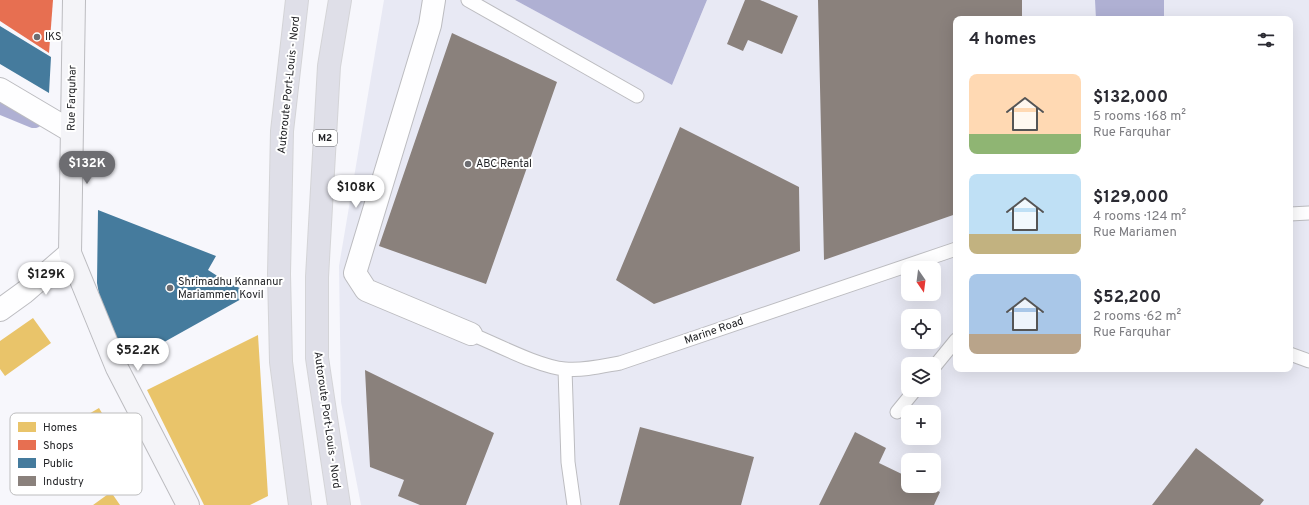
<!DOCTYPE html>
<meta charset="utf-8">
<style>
body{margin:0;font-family:Overpass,sans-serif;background:#f7f7f7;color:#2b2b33;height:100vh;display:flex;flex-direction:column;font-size:15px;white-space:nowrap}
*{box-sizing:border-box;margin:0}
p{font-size:13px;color:#7c7c81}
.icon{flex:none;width:22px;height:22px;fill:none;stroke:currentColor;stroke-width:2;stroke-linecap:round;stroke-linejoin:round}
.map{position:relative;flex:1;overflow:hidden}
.panel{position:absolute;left:953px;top:16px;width:340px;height:356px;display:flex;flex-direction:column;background:#fff;border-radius:8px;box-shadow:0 4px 16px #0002}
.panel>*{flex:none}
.needle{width:26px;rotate:166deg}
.fabs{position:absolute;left:901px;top:261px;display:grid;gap:8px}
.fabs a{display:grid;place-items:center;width:40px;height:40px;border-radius:8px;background:#fff;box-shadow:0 4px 16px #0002;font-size:20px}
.price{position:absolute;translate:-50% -34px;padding:0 9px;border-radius:14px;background:#fff;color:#222;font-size:13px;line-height:26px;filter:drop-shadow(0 1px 2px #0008)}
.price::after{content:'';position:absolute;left:50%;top:24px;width:12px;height:9px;margin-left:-6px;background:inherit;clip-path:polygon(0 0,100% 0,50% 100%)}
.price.on{background:#6d6d71;color:#fff}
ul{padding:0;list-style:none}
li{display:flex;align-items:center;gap:12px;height:100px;padding:0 16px}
li span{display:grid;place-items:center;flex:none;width:112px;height:80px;border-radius:8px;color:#555}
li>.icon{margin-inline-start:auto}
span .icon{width:48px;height:48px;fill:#fffc;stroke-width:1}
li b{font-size:17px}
h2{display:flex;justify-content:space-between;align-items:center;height:48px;padding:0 16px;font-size:17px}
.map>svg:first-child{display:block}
.built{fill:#e8e9f4;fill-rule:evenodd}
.water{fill:#afb0d3}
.homes{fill:#e9c46a}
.shops{fill:#e76f51}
.public{fill:#457b9d}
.industry{fill:#8a817c}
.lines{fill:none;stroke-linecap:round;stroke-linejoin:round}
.canal{stroke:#afb0d3;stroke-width:22}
.lane-casing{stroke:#bcbcc0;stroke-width:15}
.street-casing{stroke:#bcbcc0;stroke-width:24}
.secondary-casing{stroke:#bcbcc0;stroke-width:24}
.highway-casing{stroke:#d4d4d7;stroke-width:24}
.lane{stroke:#fefeff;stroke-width:13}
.street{stroke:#fefeff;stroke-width:22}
.secondary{stroke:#f4f4f8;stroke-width:22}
.highway{stroke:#dfdfe8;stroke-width:22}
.poi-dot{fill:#6d6d71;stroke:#fff;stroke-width:1.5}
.labels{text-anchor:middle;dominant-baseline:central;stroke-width:4;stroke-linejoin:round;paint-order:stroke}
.shield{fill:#fff;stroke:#646567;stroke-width:1}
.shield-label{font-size:10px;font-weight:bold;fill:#222326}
.poi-label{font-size:11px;fill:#222326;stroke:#fff;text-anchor:start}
.street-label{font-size:11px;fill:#222326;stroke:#fff}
.key{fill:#fff;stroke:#bdbdbe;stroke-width:1}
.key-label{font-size:11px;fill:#222326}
</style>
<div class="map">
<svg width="1309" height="505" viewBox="0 0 1309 505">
<rect width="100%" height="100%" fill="#f7f7fc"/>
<!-- built -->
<path class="built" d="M384,0h131l157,85 35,-85h602v505h-948l-20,-103 -2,-136zM956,19h334v350h-334zM908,268h26v26h-26zM908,316h26v26h-26zM908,364h26v26h-26zM908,412h26v26h-26zM908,460h26v26h-26z"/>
<!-- water -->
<path class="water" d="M515,0h192l-35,85z
M1095,0h69v19h-68z"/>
<!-- homes -->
<path class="homes" d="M33,318l18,25 -46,33 -5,-7v-28z
M258,335l10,161 -18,9h-46l-57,-115z
M99,408l30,51 -55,32 -30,-51z
M111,492l9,13h-27z"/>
<!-- shops -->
<path class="shops" d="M0,0h53l-4,53 -49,-32z"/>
<!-- public -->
<path class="public" d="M0,26l51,31 -2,36 -49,-29z
M98,210l118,46 -8,14 22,14 22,9 -129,72 -17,-33 -9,-49z"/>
<!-- industry -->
<path class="industry" d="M745,0h15l38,16 -16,38 -34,-14 -5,11 -16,-7z
M818,0h204v19h-66v195l-132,46z
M452,33l105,49 -71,202 -107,-38z
M680,127l119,60 1,64 -146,53 -38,-24z
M365,370l129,63 -28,72h-46l-22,-9 6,-16 -34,-13z
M640,427l114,30 -13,48h-122z
M855,432l31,16 -7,15 29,14v9h18l14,6 -6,13h-115z
M1196,448l68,52 -4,5h-108z"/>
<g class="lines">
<!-- canal -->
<path class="canal" d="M0,103l34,14"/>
<!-- lane casing -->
<g class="lane-casing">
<path id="lane" d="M468,0l169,96
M1290,214l19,-1
M471,334c25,10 68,33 94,35 18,2 38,-3 55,-6l336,-114
M1290,354l19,7
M934,367l22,-27
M565,369l3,93 6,43
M897,412l18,-22"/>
</g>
<!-- street casing -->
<g class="street-casing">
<path id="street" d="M434,0l-4,25 -75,248 11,17 105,44
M0,89l71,42
M0,310l25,-18 45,-39"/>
</g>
<!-- secondary casing -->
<g class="secondary-casing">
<path id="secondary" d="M74,0l-4,253 47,115 71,137"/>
</g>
<!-- highway casing -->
<g class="highway-casing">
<path id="highway" d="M297,0l-15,131 -3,143 2,88 19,143
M339,505l-22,-147v-81l12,-211 11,-66"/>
</g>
<!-- lane -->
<use href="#lane" class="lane"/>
<!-- street -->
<use href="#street" class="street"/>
<!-- secondary -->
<use href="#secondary" class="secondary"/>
<!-- highway -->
<use href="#highway" class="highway"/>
</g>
<!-- markers -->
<g class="poi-dot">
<circle cx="37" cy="37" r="4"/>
<circle cx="468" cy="164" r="4"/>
<circle cx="170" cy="288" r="4"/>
</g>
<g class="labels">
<!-- shield labels -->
<rect class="shield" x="313" y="130" width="24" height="16" rx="3"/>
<g class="shield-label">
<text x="325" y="138">M2</text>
</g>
<!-- poi labels -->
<g class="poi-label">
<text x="45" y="37">IKS</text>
<text x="476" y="164">ABC Rental</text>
<text x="178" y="282">Shrimadhu Kannanur<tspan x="178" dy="13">Mariammen Kovil</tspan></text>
</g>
<!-- street labels -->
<g class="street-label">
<text transform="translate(289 85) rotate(-84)">Autoroute Port-Louis - Nord</text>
<text transform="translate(72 98) rotate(-89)">Rue Farquhar</text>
<text transform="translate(714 331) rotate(-19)">Marine Road</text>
<text transform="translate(327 420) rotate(82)">Autoroute Port-Louis - Nord</text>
</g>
</g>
<!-- legend -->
<rect x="10" y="413" width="132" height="82" rx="6" class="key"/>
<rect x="18" y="422" width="18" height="10" fill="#e9c46a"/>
<rect x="18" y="440" width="18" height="10" fill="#e76f51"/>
<rect x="18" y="458" width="18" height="10" fill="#457b9d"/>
<rect x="18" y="476" width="18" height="10" fill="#8a817c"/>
<g class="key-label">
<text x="43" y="431">Homes</text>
<text x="43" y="449">Shops</text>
<text x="43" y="467">Public</text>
<text x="43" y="485">Industry</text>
</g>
</svg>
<div class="fabs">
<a><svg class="needle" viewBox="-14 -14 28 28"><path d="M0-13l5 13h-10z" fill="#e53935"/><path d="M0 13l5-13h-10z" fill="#7c7c81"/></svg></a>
<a><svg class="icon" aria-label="locate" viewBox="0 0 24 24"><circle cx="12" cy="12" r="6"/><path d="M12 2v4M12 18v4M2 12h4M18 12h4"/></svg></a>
<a><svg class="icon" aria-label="layers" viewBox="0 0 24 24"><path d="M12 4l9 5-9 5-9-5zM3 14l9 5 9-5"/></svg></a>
<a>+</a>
<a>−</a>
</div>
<b class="price on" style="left:87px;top:185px">$132K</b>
<b class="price" style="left:356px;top:209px">$108K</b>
<b class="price" style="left:46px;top:296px">$129K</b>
<b class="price" style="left:138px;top:372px">$52.2K</b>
<section class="panel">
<h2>4 homes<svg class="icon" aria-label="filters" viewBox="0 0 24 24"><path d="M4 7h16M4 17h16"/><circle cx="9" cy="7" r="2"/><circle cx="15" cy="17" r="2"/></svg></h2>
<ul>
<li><span style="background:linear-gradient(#ffd9b3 75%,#8fb573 0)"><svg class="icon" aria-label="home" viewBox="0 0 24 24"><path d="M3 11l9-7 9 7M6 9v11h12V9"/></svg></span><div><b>$132,000</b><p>5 rooms · 168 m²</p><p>Rue Farquhar</p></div></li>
<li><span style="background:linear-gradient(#bfe0f5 75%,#c2b280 0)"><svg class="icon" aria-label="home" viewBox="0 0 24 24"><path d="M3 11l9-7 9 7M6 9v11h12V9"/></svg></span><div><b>$129,000</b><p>4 rooms · 124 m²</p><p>Rue Mariamen</p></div></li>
<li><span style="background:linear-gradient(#a9c7e8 75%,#b9a48a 0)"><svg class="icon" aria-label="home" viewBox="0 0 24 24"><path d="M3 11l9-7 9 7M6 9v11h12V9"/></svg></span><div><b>$52,200</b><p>2 rooms · 62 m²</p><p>Rue Farquhar</p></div></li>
</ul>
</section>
</div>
